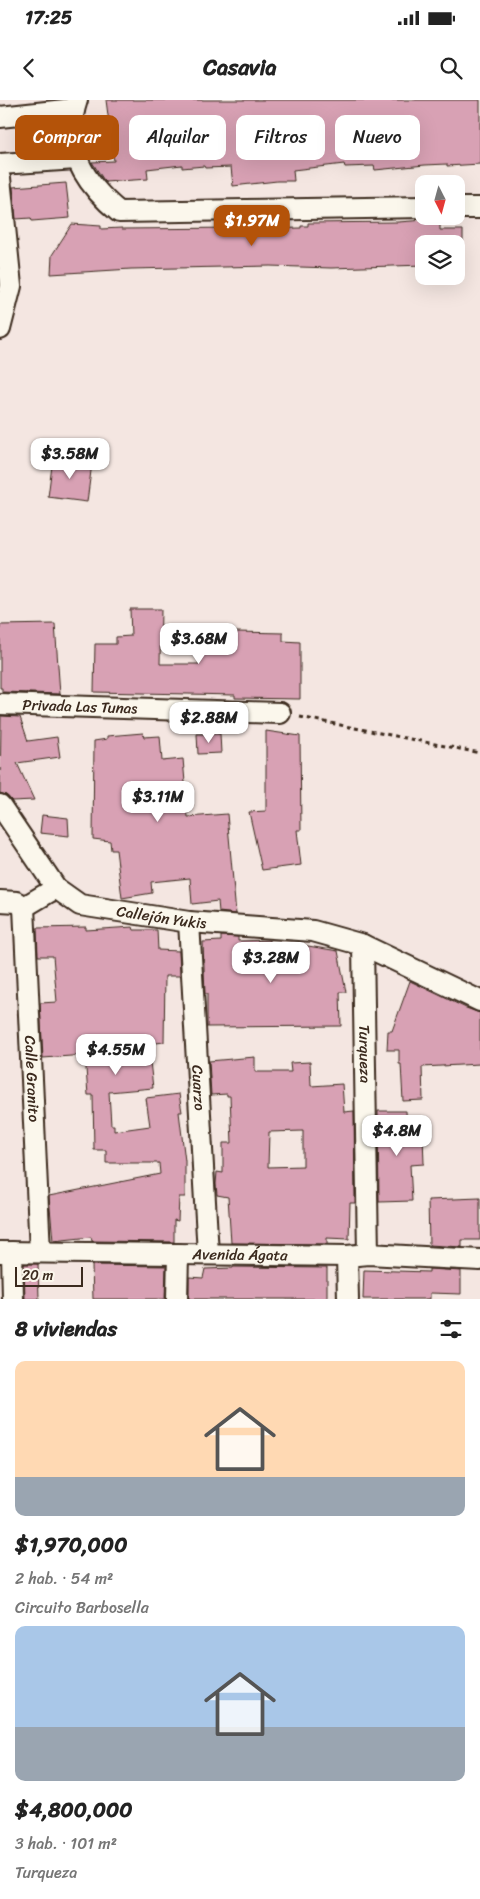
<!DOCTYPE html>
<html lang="es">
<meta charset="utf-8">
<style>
body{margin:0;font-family:Sriracha,sans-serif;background:#f2f2f2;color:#222;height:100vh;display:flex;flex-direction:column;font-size:19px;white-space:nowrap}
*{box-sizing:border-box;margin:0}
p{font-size:16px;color:#767676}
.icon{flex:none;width:28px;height:28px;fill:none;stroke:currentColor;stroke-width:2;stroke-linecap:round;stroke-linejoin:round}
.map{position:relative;height:1199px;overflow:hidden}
.sheet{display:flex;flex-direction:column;background:#fff;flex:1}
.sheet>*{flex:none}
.banner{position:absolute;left:15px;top:15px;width:450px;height:45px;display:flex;gap:10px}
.needle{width:32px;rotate:174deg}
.buttons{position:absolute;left:415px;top:75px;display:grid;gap:10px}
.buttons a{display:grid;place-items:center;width:50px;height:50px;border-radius:10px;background:#fff;box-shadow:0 5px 20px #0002;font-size:25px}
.scale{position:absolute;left:15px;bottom:12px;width:68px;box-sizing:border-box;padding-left:5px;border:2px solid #3b2a1e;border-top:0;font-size:14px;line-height:18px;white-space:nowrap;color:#3b2a1e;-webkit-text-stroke:4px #fbf7ec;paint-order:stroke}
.price{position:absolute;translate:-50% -42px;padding:0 11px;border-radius:10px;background:#fff;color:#222;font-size:16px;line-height:32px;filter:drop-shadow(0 1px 2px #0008)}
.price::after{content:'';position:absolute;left:50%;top:30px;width:15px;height:11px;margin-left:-8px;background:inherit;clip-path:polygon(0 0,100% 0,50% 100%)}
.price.on{background:#b45309;color:#fff}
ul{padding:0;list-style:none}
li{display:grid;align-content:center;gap:10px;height:265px;padding:0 15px}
li span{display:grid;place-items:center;height:155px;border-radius:10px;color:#555}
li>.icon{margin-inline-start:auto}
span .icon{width:90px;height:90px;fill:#fffc;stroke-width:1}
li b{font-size:21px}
h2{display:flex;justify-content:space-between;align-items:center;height:60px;padding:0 15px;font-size:21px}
.chip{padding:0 18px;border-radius:10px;background:#fff;box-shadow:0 5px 20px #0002;font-size:18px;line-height:45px}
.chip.on{background:#b45309;color:#fff}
.status{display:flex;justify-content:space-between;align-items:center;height:35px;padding:0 25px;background:#fff;direction:ltr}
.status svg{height:14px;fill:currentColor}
header{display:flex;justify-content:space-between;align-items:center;height:65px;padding:0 15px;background:#fff;font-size:22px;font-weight:700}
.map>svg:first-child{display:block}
.building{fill:#d8a1b4;stroke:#3b2a1e;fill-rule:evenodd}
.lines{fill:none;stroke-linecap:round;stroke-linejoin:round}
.minor-casing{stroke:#3b2a1e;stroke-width:24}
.path{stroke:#3b2a1e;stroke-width:3;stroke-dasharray:4 4;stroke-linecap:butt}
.minor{stroke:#fbf7ec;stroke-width:20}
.labels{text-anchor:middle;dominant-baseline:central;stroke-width:5;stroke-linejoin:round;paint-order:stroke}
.street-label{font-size:15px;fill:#3b2a1e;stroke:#fbf7ec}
</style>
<div class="status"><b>17:25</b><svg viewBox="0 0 49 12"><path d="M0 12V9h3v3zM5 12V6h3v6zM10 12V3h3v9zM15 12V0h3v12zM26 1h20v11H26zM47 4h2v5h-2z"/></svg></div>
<header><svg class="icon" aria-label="back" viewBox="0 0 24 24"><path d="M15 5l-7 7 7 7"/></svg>Casavia<svg class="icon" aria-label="search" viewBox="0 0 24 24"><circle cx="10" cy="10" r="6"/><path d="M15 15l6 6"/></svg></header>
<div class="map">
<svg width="480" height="1199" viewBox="0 0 480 1199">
<rect width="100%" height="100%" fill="#f4e6e1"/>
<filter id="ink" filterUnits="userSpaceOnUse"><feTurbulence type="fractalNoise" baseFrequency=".02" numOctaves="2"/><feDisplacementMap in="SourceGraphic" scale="10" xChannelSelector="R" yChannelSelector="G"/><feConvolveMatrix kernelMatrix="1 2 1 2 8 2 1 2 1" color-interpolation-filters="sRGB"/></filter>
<g filter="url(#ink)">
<!-- building -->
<path class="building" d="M106,0h374v64l-33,2v-2l-22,1 -50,5 -1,-4 -29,1 -1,-3 -51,6 1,11h-17l-44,5 -2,-19 -26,1 -1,-2 -22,2v-3l-35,4 1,10 -43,3 -13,-20 22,-1z
M66,83l4,35 -38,3 -1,-3 -15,1 -3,-32z
M440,119v11h23v33l-7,1v-20h-32v21l-93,3 -61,-2 -139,3 -80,5 1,-19 20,-31 29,2v3l21,-1v1l117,-1v-4h18v5l44,-1v-2h7v-3l90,-1z
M53,358l39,5 -5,39 -39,-5z
M130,509h31l-1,55h39v-17h37v-15l47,1v8l17,1v57l-65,-1v-3l-141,-3 1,-48h21v-7l15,-1z
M55,524l5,70 -58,-2v-4h-2v-63z
M1,616l19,1 8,24 29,-4 3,20 -43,6 17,37 -22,1 -6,-6 -6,-2z
M266,631l34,5 1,94h-4l4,35 -39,5 -13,-58 17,-1z
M143,633l1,4 16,-1 2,25 21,-2 5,58 39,-3 9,100 -17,-2 -1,-11 -26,3 -2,-26 -39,4 1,11 -30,5 -6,-48h-5l-1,-9 -17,-2 1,-98 13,-2v-3z
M197,634h23l1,19 -23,1z
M42,715l26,3 1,18 -29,-3z
M86,827v3l47,-3 1,3h23l1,20 21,1 1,25h-15l-1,66 -16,2 5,44 -44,4 2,33h3v6l36,-5 -4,-28 33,-4 3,18h-3l6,49v36h-6l-1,24 -4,-1v22l-82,-1 -1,-4 -38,4 -4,-45 111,-22 -1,-11h-53v-13h-12l-1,-55h-5l-3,-40 -42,3 -3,-55 17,-1 -4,-46h-15l-1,-28z
M221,836l17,1v4l32,-1v4l20,-1 48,8 8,41h-6l1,34 -134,1v-33h-2l-2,-52 18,-1z
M410,881l56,27 14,5v51l-58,3 1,33 -20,1 -2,-37h-2v-14h-12l1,-19h4z
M255,957v15h36l-1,-9 20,-1 1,24 31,-2 2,28 10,-1 1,92h-5l-1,36 -22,-1v6l-96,-1 -3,-46 -11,-2 -1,-11 1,-12 6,1v-30h9l-2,-47h-3v-2l-16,1 -2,-34zM303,1031v35l-35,1 1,-35z
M378,1011h28l1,24h16l1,29 -14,1 2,36 -33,1z
M480,1098v42h-18v7l-33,-2 -1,-45z
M24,1164h14l1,35h-14z
M92,1165l74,1 -1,33h-72z
M233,1167l94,1v31h-138v-22l14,1 2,-9 28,-1z
M429,1169l32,2v23l-31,-1v6h-67l1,-29 65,2z"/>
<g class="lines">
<!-- minor casing -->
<g class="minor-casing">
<g id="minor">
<path d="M77,0c-16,47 7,83 42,112l305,-5"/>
<path d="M0,17l74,-8"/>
<path d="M0,64l77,-5"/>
<path d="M0,78l11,108 -11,43"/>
<path d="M456,108h24"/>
<path id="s1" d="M0,604l280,9"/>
<path id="s2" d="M0,705l56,83 24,17 109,17 124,9 50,14 117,56"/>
<path d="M0,801l17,1 7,5"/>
<path id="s3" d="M24,807l16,345"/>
<path d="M24,807l32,-19"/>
<path id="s4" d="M189,822l19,332"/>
<path id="s5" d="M363,845l5,309"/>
<path id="s6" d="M0,1152l347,4 21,-2 112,6"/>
<path d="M12,1152l1,47"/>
<path d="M347,1156l1,43"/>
<path d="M177,1199l1,-45"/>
</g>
</g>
<!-- path -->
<path class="path" d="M300,617l180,36"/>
<!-- minor -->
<use href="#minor" class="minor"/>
</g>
</g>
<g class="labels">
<!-- street labels -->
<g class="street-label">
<text stroke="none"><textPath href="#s1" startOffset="80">Privada Las Tunas</textPath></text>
<text stroke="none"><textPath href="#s2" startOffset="212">Callejón Yukis</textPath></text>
<text stroke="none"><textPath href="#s5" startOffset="109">Turqueza</textPath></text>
<text stroke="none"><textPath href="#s3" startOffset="172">Calle Granito</textPath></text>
<text stroke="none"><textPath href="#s4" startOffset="166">Cuarzo</textPath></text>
<text stroke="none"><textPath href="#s6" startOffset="240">Avenida Ágata</textPath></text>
</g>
</g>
</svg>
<div class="buttons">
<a><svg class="needle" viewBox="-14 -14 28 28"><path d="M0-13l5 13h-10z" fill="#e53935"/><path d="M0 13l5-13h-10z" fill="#767676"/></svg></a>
<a><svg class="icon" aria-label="layers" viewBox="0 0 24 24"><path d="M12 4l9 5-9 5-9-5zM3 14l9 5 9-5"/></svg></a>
</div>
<div class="scale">20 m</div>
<b class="price on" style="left:252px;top:147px">$1.97M</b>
<b class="price" style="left:70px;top:380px">$3.58M</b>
<b class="price" style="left:199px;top:565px">$3.68M</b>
<b class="price" style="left:209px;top:644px">$2.88M</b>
<b class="price" style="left:158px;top:723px">$3.11M</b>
<b class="price" style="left:271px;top:884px">$3.28M</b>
<b class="price" style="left:116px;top:976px">$4.55M</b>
<b class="price" style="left:397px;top:1057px">$4.8M</b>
<div class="banner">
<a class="chip on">Comprar</a>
<a class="chip">Alquilar</a>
<a class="chip">Filtros</a>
<a class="chip">Nuevo</a>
</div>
</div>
<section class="sheet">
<h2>8 viviendas<svg class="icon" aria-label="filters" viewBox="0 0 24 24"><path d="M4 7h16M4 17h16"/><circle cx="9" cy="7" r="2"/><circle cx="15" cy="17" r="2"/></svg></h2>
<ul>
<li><span style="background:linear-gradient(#ffd9b3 75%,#9aa5b1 0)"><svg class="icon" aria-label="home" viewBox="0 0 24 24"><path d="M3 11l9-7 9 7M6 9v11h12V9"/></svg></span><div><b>$1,970,000</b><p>2 hab. · 54 m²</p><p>Circuito Barbosella</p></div></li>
<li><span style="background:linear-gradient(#a9c7e8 65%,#9aa5b1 0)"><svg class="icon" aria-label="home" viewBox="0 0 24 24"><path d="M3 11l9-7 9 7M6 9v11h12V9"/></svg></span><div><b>$4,800,000</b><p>3 hab. · 101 m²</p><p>Turqueza</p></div></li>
</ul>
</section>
